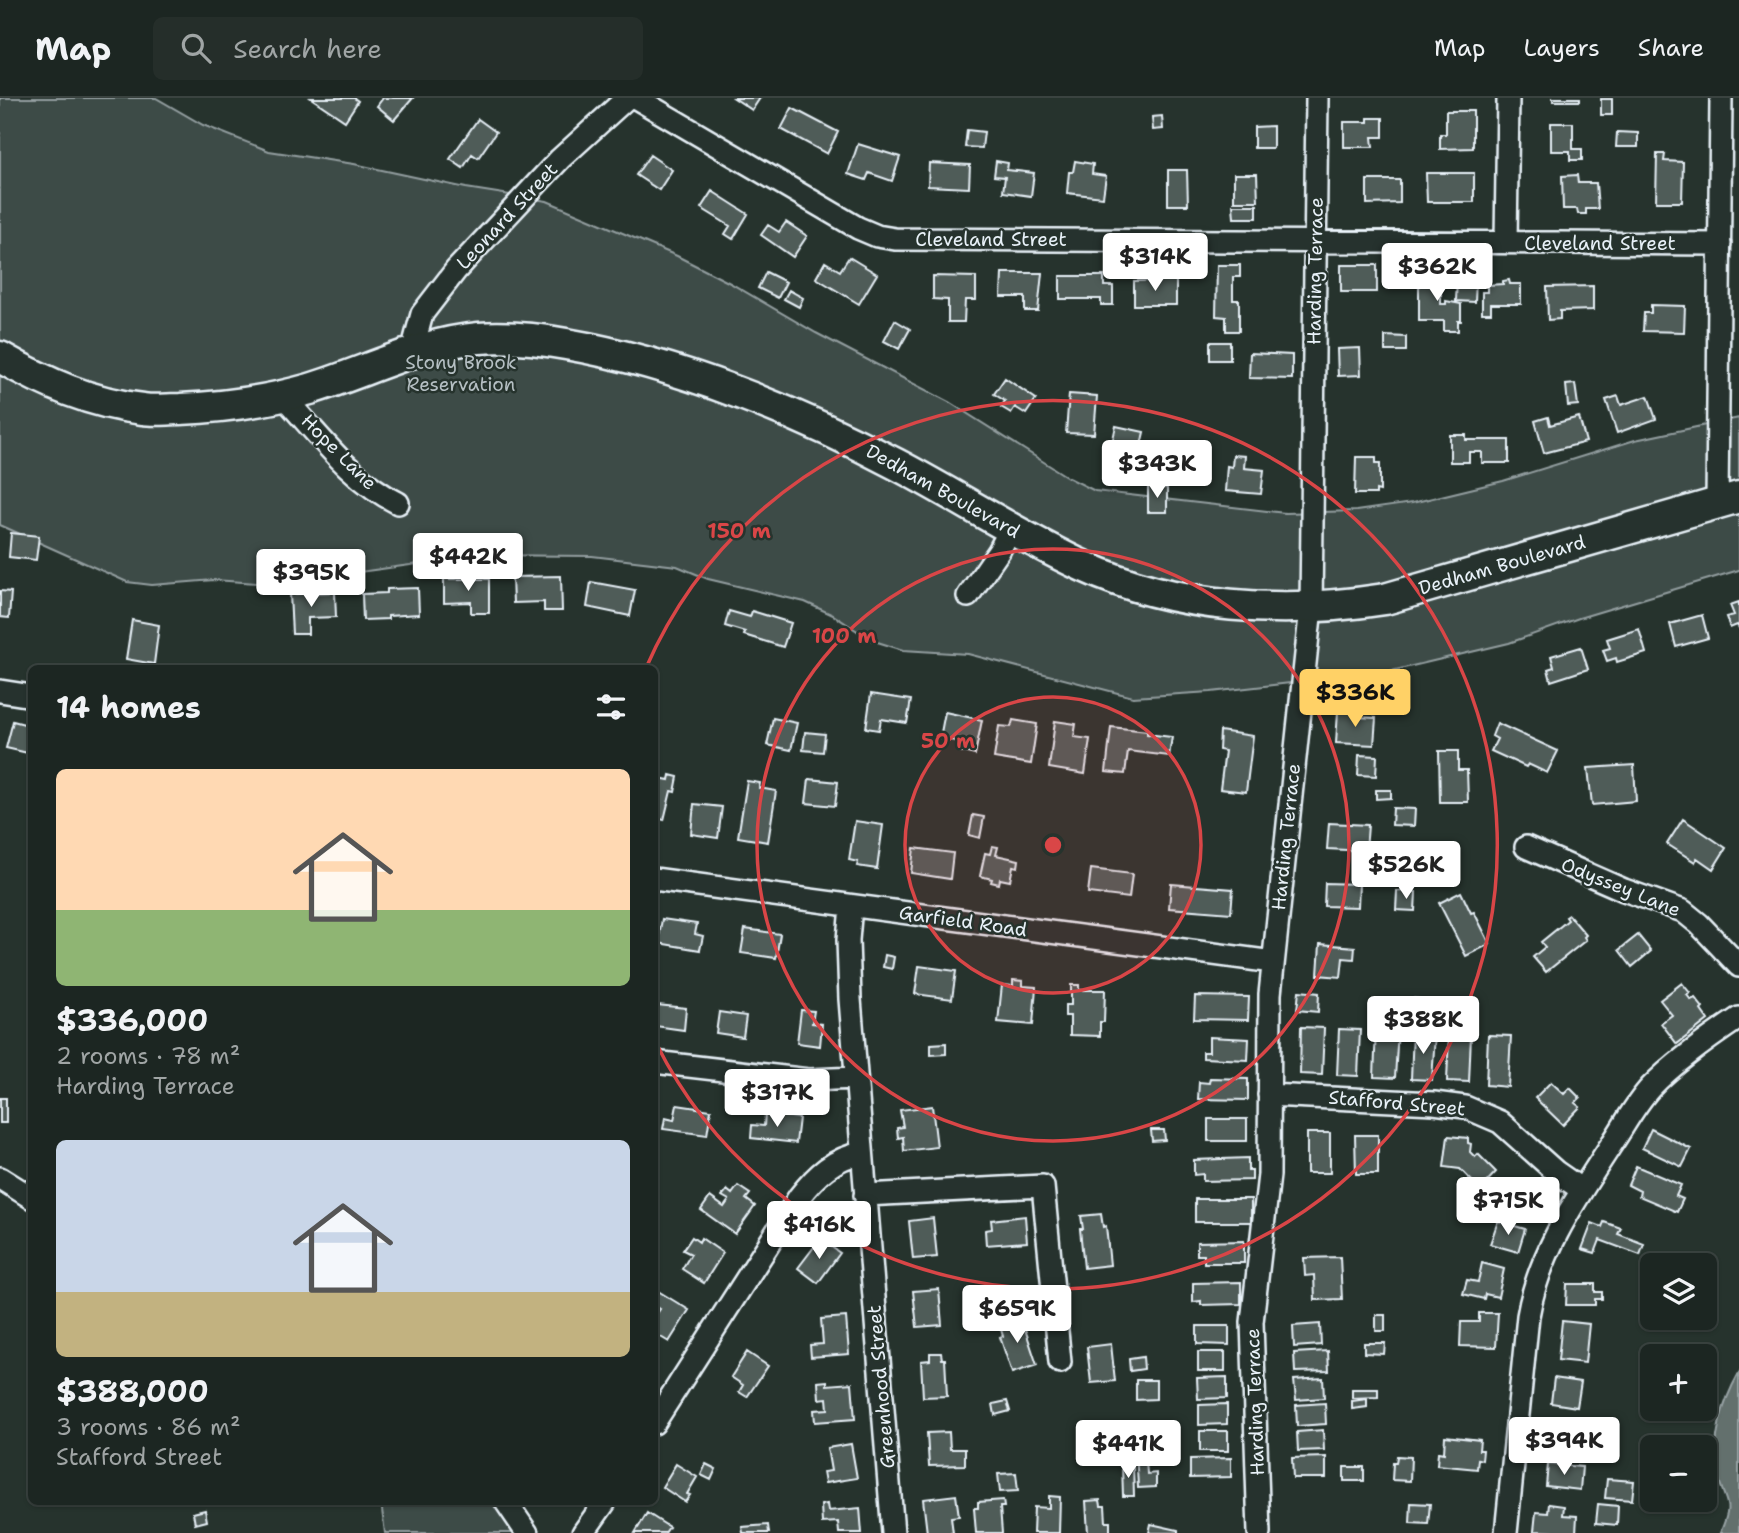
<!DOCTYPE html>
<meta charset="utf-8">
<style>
body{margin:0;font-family:"Shantell Sans",sans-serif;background:#252e2a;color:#f1f3f6;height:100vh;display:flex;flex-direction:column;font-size:26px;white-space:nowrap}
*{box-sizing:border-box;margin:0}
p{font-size:23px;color:#a0a5a5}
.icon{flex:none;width:38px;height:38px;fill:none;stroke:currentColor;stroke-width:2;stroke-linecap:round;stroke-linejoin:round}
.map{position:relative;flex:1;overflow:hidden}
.sheet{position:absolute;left:28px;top:567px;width:630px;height:840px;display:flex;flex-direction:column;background:#1c2622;border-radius:10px;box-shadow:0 2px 5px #0004,0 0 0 2px #3a4340}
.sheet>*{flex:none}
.controls{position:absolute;left:1640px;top:1155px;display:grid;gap:14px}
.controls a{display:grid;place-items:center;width:77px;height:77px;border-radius:10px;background:#1c2622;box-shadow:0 2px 5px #0004,0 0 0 2px #3a4340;font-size:35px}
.price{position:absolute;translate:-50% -60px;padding:0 16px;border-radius:7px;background:#fff;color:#222;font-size:23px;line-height:46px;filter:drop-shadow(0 2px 4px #0008)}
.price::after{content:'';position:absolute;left:50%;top:42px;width:21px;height:16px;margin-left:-10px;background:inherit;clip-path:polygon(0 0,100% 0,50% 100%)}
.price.on{background:#ffd166;color:#111}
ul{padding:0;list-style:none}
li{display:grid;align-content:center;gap:14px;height:371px;padding:0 28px}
li span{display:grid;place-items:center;height:217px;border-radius:10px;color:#555}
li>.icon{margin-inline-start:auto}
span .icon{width:126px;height:126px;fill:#fffc;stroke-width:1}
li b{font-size:30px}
h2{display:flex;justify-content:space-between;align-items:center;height:84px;padding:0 28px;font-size:30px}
header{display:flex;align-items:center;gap:42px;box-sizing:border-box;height:98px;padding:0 35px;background:#1c2622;border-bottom:2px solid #3a4340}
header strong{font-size:33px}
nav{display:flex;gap:38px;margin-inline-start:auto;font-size:24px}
.search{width:490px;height:63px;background:#252e2a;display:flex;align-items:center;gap:18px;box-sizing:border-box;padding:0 24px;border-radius:10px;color:#a0a5a5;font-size:26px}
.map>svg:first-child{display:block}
.green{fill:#3e4b47;stroke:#939ea0;stroke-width:2}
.water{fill:#636f6d;stroke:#98a3a5;stroke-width:2}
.building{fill:#505c59;stroke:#e8f1f8;stroke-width:2}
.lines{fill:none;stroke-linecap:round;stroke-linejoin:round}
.street-casing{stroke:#e8f1f8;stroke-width:26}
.secondary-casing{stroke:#e8f1f8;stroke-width:35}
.street{stroke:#26332d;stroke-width:21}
.secondary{stroke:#26332d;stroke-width:30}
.ring{fill:none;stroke:#d94647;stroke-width:3.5}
.labels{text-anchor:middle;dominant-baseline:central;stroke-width:5;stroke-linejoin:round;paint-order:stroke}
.street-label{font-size:19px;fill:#e8f1f8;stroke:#26332d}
.park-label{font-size:19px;fill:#b5bfc3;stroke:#26332d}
.centre{fill:#d94647;stroke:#26332d;stroke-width:3.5}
.ring-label{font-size:21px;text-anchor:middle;font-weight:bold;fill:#d94647;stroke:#26332d;stroke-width:5;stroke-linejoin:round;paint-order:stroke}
</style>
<header>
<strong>Map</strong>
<div class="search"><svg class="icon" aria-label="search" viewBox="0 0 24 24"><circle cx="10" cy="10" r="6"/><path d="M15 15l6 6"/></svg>Search here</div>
<nav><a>Map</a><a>Layers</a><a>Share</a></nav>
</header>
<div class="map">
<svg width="1739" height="1435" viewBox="0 0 1739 1435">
<rect width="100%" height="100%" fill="#26332d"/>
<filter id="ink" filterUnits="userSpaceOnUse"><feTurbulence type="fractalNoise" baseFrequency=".0143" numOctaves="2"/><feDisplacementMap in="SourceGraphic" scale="14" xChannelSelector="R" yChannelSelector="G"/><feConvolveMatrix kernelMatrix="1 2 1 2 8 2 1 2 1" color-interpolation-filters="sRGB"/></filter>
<g filter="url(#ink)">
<!-- green -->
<path class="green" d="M0,0h156l47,27 66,26 85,13 112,24 81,13 130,55 53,27 86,50 133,69 120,76 26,13 190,22 71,-2 56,-8 91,-22 132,-41 104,-22v152l-160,48 -70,25 -122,29 -176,20 -78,5 -165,-43 -65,-4 -32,-10 -38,-25 -28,-13 -97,-23 -31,-13 -85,-10 -109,-1 -211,29 -58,-4 -62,5 -25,-3 -127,-57z
M381,1404h111l23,31h-130z"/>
<!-- water -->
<path class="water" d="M1739,1275v160h-19c15,-33 4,-28 -2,-58 -7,-34 4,-72 21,-102z"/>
<!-- building -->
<path class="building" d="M311,0h43l4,3 -13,20z
M383,0h30l-19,22 -17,-14z
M734,0h26l-8,12z
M1553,0h27v3h-27z
M1601,1h11v16h-11z
M792,10l46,24 -11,22 -46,-25z
M1446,13h27v37l-33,1v-15h6z
M1162,18l1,13 -10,1 -1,-13z
M1368,20h15v19h-11l1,10h-29v-25h24z
M478,21l18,13 -18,26 -6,-4 -9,14 -13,-9z
M1551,25h22v26h9v11h-12v-9h-19z
M1273,28v22h-19v-21z
M967,32l17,2 -2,16 -17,-1z
M1617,34l21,1v14h-22z
M858,46l42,13 -8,24 -23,-8 -3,7 -18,-6z
M1657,56h8l-1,7 19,1 -1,40h-26z
M650,57l22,15 -13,20 -23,-15z
M996,63l12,2 -1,7 27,3 -3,23 -28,-4 2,-15 -11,-1z
M1075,63l18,3 -1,10 14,2 -3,21 -36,-4 2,-21h4z
M929,65l41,2 -1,23 -41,-2z
M1168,72h19l1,35h-20z
M1426,75h48v29h-47z
M1234,76h23l1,27h-24z
M1577,77l1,8h18l2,26h-12v5h-8l-1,-5h-14l-1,-33z
M1367,82h33v23l-33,1z
M712,93l36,23 -15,25 -8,-5 5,-8 -29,-18z
M1233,107h24v13h-23z
M786,124l21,14 -14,21 -32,-22 7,-10 11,7z
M849,159l28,17 -18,30 -43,-26 9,-16 15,9z
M1394,164h16v21h-16z
M1217,167h23v12h-7v23h6v31h-13v-14l-10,-1z
M1341,167h36v27h-36z
M1422,173h15v8h4v25h5v-3l15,3v17h-3v10h-14v-10h-25v-43h3z
M766,174l20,10 -8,16 -20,-10z
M1002,175h40l-4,38h-13v-14h-24z
M933,178l43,1v23h-11l-1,22h-16v-22l-15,-1z
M1060,178h44v10h9v19h-12v-6h-41z
M1457,180h19l-1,24 -19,-1z
M1176,182v25h-42v-24z
M1509,182l1,4h11v20h-30v9h-9v-21h5v-7l16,-1v-3z
M1593,188v24l-33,1v8l-12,1 -1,-33z
M789,192l14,8 -4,9 -15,-8z
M1651,207l34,1 -1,26 -41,-1 1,-18h7z
M895,222l15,9 -11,20 -15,-8z
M1385,238l21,1v14h-21z
M1210,244h20v18h-20z
M1360,250l1,27 -23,1 -1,-27z
M1250,255l42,2v24l-43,-1z
M1005,280l31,21 -10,15 -11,-7 -4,6 -10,-6 4,-6 -11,-7z
M1575,286l3,21 -10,1 -2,-21z
M1069,296l28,2 -3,38 -28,-1z
M1618,298l3,9 27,-9 8,23 -39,14 -11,-33z
M1548,319l2,8 29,-8 7,25 -42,11 -9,-32z
M1116,328l28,6 -5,22 -28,-6z
M1450,337h16v5h43v23h-27v-11h-13v10h-19z
M1233,357l12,1 -1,12 20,2 -3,24 -36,-3 2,-25 5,1z
M1356,359h20v6h4v28l-4,-1v4h-21z
M1162,364l35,1 -1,23 -35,-1z
M1148,389l19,1v24h-19z
M11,435l28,3 -3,24 -27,-3z
M561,478l1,35h-18v-9l-31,1 -1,-26z
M444,481h45v34h-18v-11l-27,1z
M591,484l44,8 -5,26 -43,-9z
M418,490l1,26 -31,2v3l-25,1 -1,-26 25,-1v-4z
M0,493l11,1 -2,26 -9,-1z
M335,494l1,25 -28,1v16h-16l-2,-40z
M1739,504v26l-2,-3 -7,3 -4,-11 8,-2 -4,-10z
M729,513l21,6 2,-6 39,12 -8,24 -39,-12 1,-3 -20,-6z
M1702,517l6,23 -32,9 -6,-23z
M132,522l27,5 -5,39 -28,-5z
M1639,531l7,24 -29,9 -1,-4 -9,3 -4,-11 7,-2 -3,-9z
M1581,549l7,22 -37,12 -3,-12 6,-2 -3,-11z
M871,596l40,6 -4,23 -26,-4 -2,11 -13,-2z
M1338,613l20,2v4l18,1 -2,27 -38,-2z
M945,614l37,8 -7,35 -16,-4 1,-9 -20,-4z
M773,620l24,5 -6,27 -24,-5z
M1013,622l24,4 -6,40 -37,-6 5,-32 12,1z
M13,623l19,5v28l-26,-6z
M1055,623l21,3 -2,13 16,2 -5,35 -36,-6z
M1497,625l61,28 -11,22 -19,-9 -2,3 -35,-16 6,-12 -5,-3z
M1111,629l36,4v3l25,3 -3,19 -41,-5 -3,23 -19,-2z
M1220,633l33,5 -7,56 -26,-3 5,-38 -6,-1z
M805,634l20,2 -2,18 -20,-2z
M1439,653h19v19h9l1,32h-28z
M1359,657l18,1 -1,20 -18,-1z
M1634,667l2,36 -44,4 -4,-37z
M670,677l8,2 -3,15 -4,-1 -7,29 -10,-3v-40l15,3z
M809,681l29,3 -3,24 -29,-3z
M747,683l13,2 -1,5 17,3 -8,51 -30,-5z
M1376,692h15v8l-15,1z
M694,706l28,3 -4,31 -27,-4z
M1393,710l22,1 -1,17 -22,-1z
M973,717l11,2 -4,21 -11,-3z
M1683,721l43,29 -13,21 -16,-11 -2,4 -28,-18z
M855,723l28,4 -6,44 -20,-3 1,-4 -9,-2z
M1329,725l39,2 -2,26 -39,-2z
M992,748l6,1 -2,8 23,5 -1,7 -5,-1 -3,15 -10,-2 -1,5 -8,-2 1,-3 -12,-3 5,-23 5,1z
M914,750l39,5 -3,26 -39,-6z
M1091,771l41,5 -3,24 -41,-5z
M1325,785l34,1 -1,23 -34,-1z
M1171,786l62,5 -2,24 -62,-5z
M1397,793l19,1 -1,19 -19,-1z
M1461,794l10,21 3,-1 16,32 -24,12 -27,-53z
M1569,817l17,20 -2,2 2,3 -40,32 -13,-15 12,-10 -4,-5 27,-22 -2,-3z
M662,821l35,5 -2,10 8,2 -3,14 -42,-7z
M745,831l35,5 -4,24 -35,-5z
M1638,837l13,16 -19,16 -13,-17z
M1320,846l35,3 -1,12 -11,-1 -2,19 -23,-2z
M885,857l9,2 -2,12 -9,-2z
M919,868l37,5 -4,28 -37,-5z
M1013,882l10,1v5l13,1 -3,38 -35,-3 4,-37 11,1z
M1682,885l8,10 -3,2 4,5 4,-2 8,10 -2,2 7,10 -31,24 -16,-21 11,-8 -12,-15z
M1071,887h8v5h26l-1,32h-4v14l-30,-1v-19h-5v-11h6z
M1299,893l20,2 -1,19 -21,-2z
M1195,898l54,1 -1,23 -54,-1z
M1404,900l16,1 -1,19 -17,-1z
M657,907l29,3 -2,22 -29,-4z
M801,912l13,1 -2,12 10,1 -2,22 -23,-3z
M719,914l27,4 -3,21 -27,-4z
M1301,929l23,1 -2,47 -22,-1z
M1376,930l22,1 -3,49 -21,-1z
M1339,931l21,1 -2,46 -21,-1z
M1413,934l22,2 -3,46 -21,-1z
M1449,936l22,1 -2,47 -22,-1z
M1488,937l23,1 -3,51 -22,-2z
M1209,939l40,2 -1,21 -45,-2v-6h6z
M946,945v11l-15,1v-11z
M1210,980l38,1v21l-50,-1 1,-17 10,1z
M1551,984l13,12 6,-6 10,10 -5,5 5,4 -17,18 -28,-27z
M0,1000h6v25h-6z
M677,1007l34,5 -4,25 -44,-6 2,-11 9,2z
M932,1008l5,41 -33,4 -1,-14 -5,1 -1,-10 6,-1 -3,-17z
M765,1016l34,4 -3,25 -45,-5 1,-13 12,1z
M1208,1021h39v22h-39z
M1651,1031l40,20 -9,18 -40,-19z
M1151,1032h13l1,10 -13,1z
M1307,1035h23v40h-23z
M1355,1037h23v39h-22z
M1448,1038l20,2v5l3,1 -1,8 5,5 3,-3 18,18 -16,17 -20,-20 -16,-2z
M1248,1060v12h4v10l-49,1v-7l-9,1v-15z
M1636,1068l45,19 -5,11 7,3 -6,13 -38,-16 1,-5 -12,-6z
M738,1088l12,8 -4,5 9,7 -20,28 -34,-24 9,-13 14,10 5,-7 -7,-4 5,-6 5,4z
M1195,1101h56v23h-56z
M1101,1116l2,13 3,-1 4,39 -26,3 -4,-39h3l-2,-13z
M1025,1118l2,26 -41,3 -1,-15 7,-1 -1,-9z
M933,1120l4,39 -24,2 -4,-38z
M1498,1123l27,8 -7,23 -28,-8z
M1604,1124l17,6 -3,6 26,10 -4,11 -40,-15 -5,13 -13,-4 10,-26 10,4z
M692,1139l7,5 2,-4 22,15 -19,30 -22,-14 9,-15 -8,-4z
M820,1141l20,14 -22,30 -20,-15z
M1244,1143v22h-40v-8h-7v-13z
M1340,1159l2,42 -27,1 -1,-25 -9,1 -1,-18z
M1482,1165l22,6 -6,28 -13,-3 -1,5 -21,-5 4,-14 11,2z
M1241,1184v22l-40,1v-4l-8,1v-19z
M1567,1186h28v8h7v7h-7v6h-29z
M939,1191l3,36 -25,2 -4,-36z
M658,1193l31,19 -20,32 -15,-9v-15l6,-9 -6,-4v-9z
M1479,1215h19l-2,34 -36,-1 1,-24h18z
M1376,1217h9v16h-9z
M1018,1218l5,14 2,-1 12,36 -25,8 -12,-36 3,-1 -4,-13z
M846,1219l3,37 -38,3 -1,-12 13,-1 -2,-25z
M1562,1223l27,3 -4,39 -27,-3z
M1320,1226l1,21 -27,2 -1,-21z
M1197,1228h32v19l-32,-1z
M1364,1245h21l-1,11 -20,-1z
M1111,1246l4,37 -24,2 -4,-36z
M1328,1253l1,20 -34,1 -1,-19z
M747,1254l21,14 -21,31 -8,-5 4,-7 -12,-8z
M1198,1254h27v19h-27z
M930,1255h11l1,6h3l2,37 -24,1 -2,-36 9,-1z
M1143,1259l1,12 -14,2 -1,-12z
M1227,1279v21l-29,1 -1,-21z
M1323,1280l1,20 -28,2 -2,-20z
M1554,1280l27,4 -4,25 -26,-4z
M1136,1282h20v19l-20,1z
M827,1283v4l25,-2 3,36 -40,3 -1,-12 14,-1 -1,-11 -8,1 -1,-17z
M1352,1291h26v8l-26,1z
M1367,1301v8l-15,2v-8z
M1007,1303l3,10 -15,4 -2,-11z
M1325,1305l1,21 -29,2 -1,-21z
M1227,1306v20l-28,1v-20z
M1573,1324l9,2 -3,20 -12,-1 -1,6 -10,-1v-5l-12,-2 2,-18 27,3z
M1323,1332l1,20 -26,1 -1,-19z
M1200,1333h28v20h-28z
M949,1334l1,17h15v16l-36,1 -2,-33z
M1445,1338l35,4 -1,10h4l-1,10 -4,-1 -1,10 -40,-4 1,-13 6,1z
M851,1346l6,34 -32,5 -2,-11 8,-1 -4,-23z
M1136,1350h9l2,26 9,-1v14l-18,1z
M1397,1358l14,1 -1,24 -18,-1 1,-17h3z
M1326,1359v21h-33l-1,-20z
M1231,1360v19l-41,1v-19z
M676,1366l21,13 -10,17 3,1 -5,7 -23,-15z
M706,1366l10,5 -5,11 -10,-5z
M1122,1366h11l1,32h-11z
M1548,1366l34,3 -2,23 -34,-4z
M1344,1369h20v14h-20z
M1016,1375l2,18 -18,1 -2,-18z
M1607,1381l27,2 -2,19 -27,-2z
M956,1397l3,21 -8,1 2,16h-26l-4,-34z
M1049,1398l11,1 -1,36h-26l1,-26 15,1z
M1003,1402l1,7h-4l2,26h-26l-2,-25h4v-6z
M1100,1402l1,6h4l1,16h4v11h-22l-2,-32z
M1411,1405l19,1 -2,20 -18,-1z
M827,1406l1,7 32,-3 2,25h-23l-1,-11 -16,1 -1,-18z
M1549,1406l15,2 -1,9 14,1 -1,17 -42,-2 2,-19 12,1z
M1598,1406l20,2 -1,19 -21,-2z
M205,1412l2,11 -12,3 -2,-11z
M647,1415l22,14 -4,6h-30z
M1151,1426l27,6v3h-29z
M768,1427l1,8h-26l-1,-6z"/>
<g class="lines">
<!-- street casing -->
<g class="street-casing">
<path id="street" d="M636,0l222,130 19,8 18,3 825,5
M1506,144l2,-144
M417,254l-2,-12 7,-26 34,-44 104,-111 67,-61
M283,298c35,38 68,84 115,107
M1717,404l4,-404
M968,498l31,-45 12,-23
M0,593l32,5
M1526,749l98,43 59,21 16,13 40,42
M654,781l619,83
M851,808l-3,34 2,59 43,534
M654,964l155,18 47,-2
M1269,997l165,8 31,4 35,15 56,50 26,18
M0,1080l32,20
M865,1097l178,-9 17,176
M654,1325l145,-226c17,-22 35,-39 63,-44
M506,1404l21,31
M583,1435l22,-31
M1259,1435l-7,-211 17,-147 1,-181 41,-387 6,-509
M1506,1435l22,-217c11,-64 48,-117 83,-171 13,-19 24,-41 40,-58 25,-26 58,-49 88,-69"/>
</g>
<!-- secondary casing -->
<g class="secondary-casing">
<path id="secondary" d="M0,259c45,26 91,46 143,52 12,2 25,0 37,0 44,-2 88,-8 130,-20 56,-17 110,-46 169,-51 28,-2 59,1 87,6 111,19 231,68 330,120 63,33 122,72 187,102 93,43 201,49 302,33l354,-102"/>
</g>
<!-- street -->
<use href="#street" class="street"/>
<!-- secondary -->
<use href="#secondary" class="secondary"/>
</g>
</g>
<!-- distance rings -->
<circle cx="1053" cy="747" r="148" fill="#d94647" fill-opacity=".12"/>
<g class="ring">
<circle cx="1053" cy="747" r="148"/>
<circle cx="1053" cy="747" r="296"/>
<path d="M646 570A444 444 0 1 1 656 945"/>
</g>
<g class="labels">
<!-- street labels -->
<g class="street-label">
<text transform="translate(507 118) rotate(-47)">Leonard Street</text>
<text x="991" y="141">Cleveland Street</text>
<text x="1600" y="145">Cleveland Street</text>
<text transform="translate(1315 173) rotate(-89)">Harding Terrace</text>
<text transform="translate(339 354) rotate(45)">Hope Lane</text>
<text transform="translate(943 393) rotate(29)">Dedham Boulevard</text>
<text transform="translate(1502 467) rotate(-16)">Dedham Boulevard</text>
<text transform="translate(1286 739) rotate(-84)">Harding Terrace</text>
<text transform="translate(1621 789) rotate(22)">Odyssey Lane</text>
<text transform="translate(963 823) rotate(8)">Garfield Road</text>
<text transform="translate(1397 1005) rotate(5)">Stafford Street</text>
<text transform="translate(881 1289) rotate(-95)">Greenhood Street</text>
<text transform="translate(1255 1304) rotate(-92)">Harding Terrace</text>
</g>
<!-- park labels -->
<g class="park-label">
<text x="461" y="264">Stony Brook<tspan x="461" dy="22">Reservation</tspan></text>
</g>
</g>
<circle cx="1053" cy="747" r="10" class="centre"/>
<g class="ring-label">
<text x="739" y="440">150 m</text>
<text x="844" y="545">100 m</text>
<text x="948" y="650">50 m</text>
</g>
</svg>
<div class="controls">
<a><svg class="icon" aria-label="layers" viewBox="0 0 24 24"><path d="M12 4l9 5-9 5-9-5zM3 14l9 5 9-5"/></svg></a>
<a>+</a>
<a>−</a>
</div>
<b class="price" style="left:1155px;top:195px">$314K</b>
<b class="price" style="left:1437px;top:205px">$362K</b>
<b class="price" style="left:1157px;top:402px">$343K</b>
<b class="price" style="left:468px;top:495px">$442K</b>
<b class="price" style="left:311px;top:511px">$395K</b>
<b class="price on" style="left:1355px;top:631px">$336K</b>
<b class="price" style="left:1406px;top:803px">$526K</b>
<b class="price" style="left:1423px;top:958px">$388K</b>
<b class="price" style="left:777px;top:1031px">$317K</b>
<b class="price" style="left:1508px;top:1139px">$715K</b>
<b class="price" style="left:819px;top:1163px">$416K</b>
<b class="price" style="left:1017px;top:1247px">$659K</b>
<b class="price" style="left:1564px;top:1379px">$394K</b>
<b class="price" style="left:1128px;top:1382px">$441K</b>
<section class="sheet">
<h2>14 homes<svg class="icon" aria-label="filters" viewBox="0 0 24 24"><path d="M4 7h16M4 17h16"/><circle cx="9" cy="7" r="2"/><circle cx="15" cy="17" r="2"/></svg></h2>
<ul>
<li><span style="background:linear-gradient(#ffd9b3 65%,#8fb573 0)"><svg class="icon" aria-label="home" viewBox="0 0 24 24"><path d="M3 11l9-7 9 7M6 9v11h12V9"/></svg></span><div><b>$336,000</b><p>2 rooms · 78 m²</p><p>Harding Terrace</p></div></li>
<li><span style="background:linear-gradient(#c9d6e8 70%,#c2b280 0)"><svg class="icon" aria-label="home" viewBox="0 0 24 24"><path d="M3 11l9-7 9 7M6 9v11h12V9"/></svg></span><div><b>$388,000</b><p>3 rooms · 86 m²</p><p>Stafford Street</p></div></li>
</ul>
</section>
</div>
